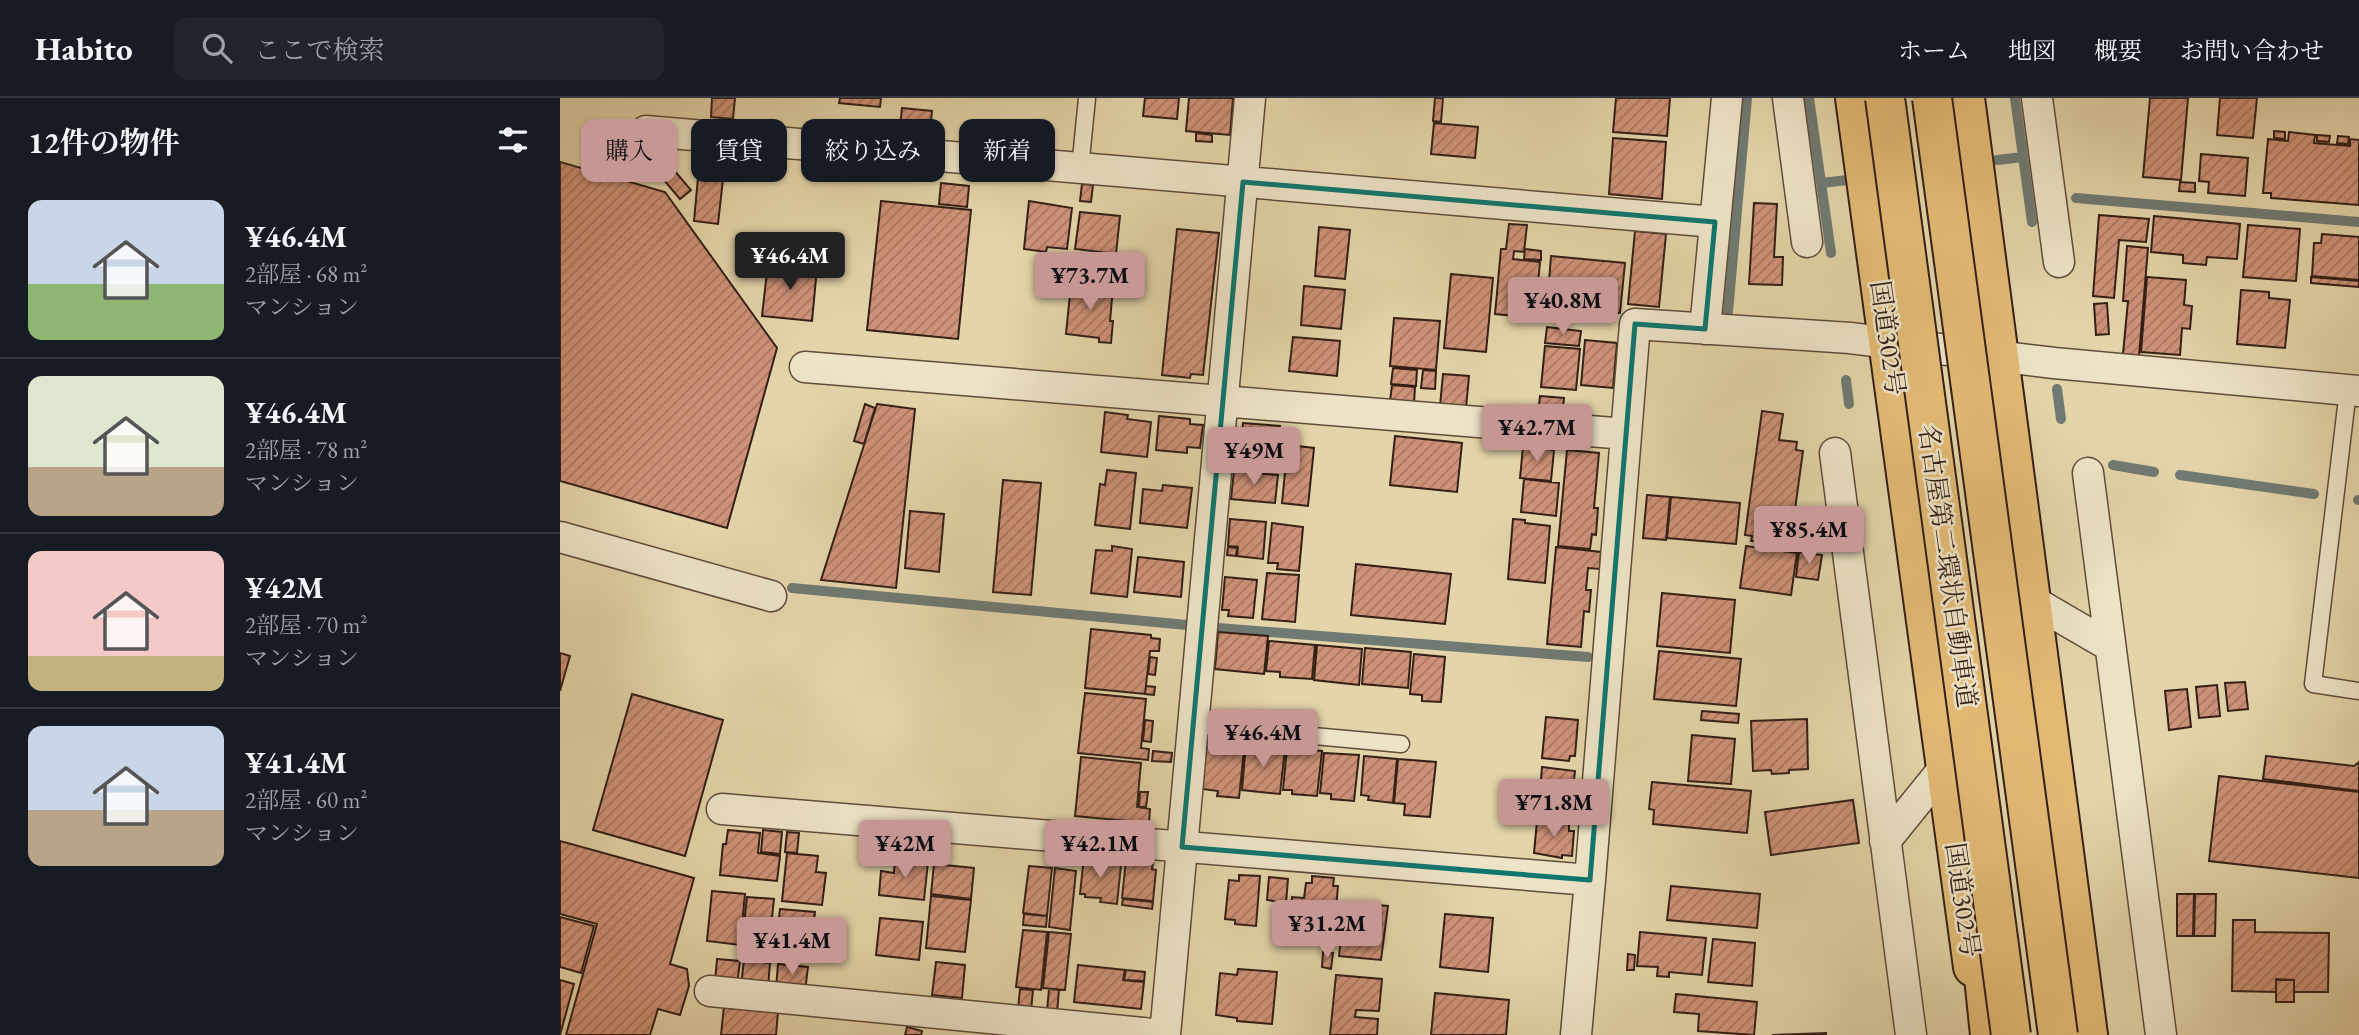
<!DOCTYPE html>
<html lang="ja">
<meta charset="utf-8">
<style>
body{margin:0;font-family:"EB Garamond","Noto Serif JP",serif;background:#20242c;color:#f1f3f6;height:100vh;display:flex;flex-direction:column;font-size:26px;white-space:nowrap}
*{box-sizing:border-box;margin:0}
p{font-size:23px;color:#9ea1a6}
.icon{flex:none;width:38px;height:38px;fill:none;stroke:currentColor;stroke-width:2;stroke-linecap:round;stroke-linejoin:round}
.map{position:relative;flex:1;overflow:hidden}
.sheet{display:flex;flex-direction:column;background:#171b24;width:560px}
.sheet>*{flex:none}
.hud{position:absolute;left:21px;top:21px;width:665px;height:63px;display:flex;gap:14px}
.price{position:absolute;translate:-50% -60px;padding:0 16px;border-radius:7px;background:#c59692;color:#111;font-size:23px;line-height:46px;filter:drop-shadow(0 2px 4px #0008)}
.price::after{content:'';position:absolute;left:50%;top:42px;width:21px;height:16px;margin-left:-10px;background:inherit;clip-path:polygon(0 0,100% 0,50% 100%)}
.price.selected{background:#222;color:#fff}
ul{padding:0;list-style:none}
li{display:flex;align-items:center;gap:21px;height:175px;padding:0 28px}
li+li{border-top:2px solid #363941}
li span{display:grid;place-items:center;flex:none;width:196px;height:140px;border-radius:14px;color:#555}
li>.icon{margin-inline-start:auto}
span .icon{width:84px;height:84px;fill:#fffc;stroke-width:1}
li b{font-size:30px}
h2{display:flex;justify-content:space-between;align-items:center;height:84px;padding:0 28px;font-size:30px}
.pill{padding:0 24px;border-radius:14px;background:#171b24;box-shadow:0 2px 5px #0004;font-size:24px;line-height:63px}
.pill.selected{background:#c59692;color:#111}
header{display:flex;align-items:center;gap:42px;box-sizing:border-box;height:98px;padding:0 35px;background:#171b24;border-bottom:2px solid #363941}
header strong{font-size:33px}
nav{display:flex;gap:38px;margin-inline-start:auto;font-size:24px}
.search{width:490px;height:63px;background:#20242c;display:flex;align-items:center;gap:18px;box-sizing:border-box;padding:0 24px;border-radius:14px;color:#9ea1a6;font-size:26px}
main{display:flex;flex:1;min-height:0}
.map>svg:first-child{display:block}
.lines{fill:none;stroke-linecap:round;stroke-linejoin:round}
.stream{stroke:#6f7a72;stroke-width:10}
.building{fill:url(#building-hatch);stroke:#341f15;stroke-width:2}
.service-casing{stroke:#604c3a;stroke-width:19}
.minor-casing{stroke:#604c3a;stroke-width:33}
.trunk-casing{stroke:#341f15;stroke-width:42}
.motorway-casing{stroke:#341f15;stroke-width:42}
.service{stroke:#ede3c7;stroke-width:16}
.minor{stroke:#ede3c7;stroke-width:30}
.trunk{stroke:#e2ba74;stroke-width:38}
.motorway{stroke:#e2ba74;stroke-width:38}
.motorway-bridge-casing{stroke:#341f15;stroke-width:42;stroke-linecap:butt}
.motorway-bridge{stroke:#e2ba74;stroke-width:38}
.marked{fill:none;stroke:#0f766e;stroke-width:5;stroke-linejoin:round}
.labels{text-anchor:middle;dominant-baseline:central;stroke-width:5;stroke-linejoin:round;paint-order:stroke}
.street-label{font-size:26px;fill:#341f15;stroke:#ede3c7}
</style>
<header>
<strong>Habito</strong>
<div class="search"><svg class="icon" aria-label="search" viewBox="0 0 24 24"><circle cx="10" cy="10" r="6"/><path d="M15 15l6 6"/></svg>ここで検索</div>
<nav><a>ホーム</a><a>地図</a><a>概要</a><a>お問い合わせ</a></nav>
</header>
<main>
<section class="sheet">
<h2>12件の物件<svg class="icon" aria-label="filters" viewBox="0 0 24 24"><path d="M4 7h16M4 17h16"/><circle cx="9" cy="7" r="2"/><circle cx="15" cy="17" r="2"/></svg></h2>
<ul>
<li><span style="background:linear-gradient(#c9d6e8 60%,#8fb573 0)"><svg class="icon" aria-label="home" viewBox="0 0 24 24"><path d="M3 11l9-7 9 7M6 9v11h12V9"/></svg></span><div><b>¥46.4M</b><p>2部屋 · 68 m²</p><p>マンション</p></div></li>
<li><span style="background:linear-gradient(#dfe7d0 65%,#b9a48a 0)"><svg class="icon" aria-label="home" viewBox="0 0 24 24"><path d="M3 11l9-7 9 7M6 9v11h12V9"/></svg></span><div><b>¥46.4M</b><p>2部屋 · 78 m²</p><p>マンション</p></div></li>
<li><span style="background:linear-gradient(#f6c9c9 75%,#c2b280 0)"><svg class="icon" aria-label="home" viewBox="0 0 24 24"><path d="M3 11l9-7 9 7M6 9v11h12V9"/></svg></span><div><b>¥42M</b><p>2部屋 · 70 m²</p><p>マンション</p></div></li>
<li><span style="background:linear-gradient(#c9d6e8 60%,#b9a48a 0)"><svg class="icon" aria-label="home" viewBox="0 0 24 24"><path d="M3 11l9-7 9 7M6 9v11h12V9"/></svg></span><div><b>¥41.4M</b><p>2部屋 · 60 m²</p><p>マンション</p></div></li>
</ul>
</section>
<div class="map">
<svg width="1799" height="937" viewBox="0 0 1799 937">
<defs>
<pattern id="building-hatch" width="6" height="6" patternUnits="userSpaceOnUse" patternTransform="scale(1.75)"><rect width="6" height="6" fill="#ce9278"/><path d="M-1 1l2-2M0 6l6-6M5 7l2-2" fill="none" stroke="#a87761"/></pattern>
</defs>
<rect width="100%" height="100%" fill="#e3d4a9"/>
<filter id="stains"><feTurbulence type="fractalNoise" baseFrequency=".00286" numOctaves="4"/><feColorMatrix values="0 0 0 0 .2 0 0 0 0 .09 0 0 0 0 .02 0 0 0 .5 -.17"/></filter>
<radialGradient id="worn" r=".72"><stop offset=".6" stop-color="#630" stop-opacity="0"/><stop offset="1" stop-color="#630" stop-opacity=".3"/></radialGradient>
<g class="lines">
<!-- stream -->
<path class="stream" d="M1249,0l22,155
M1455,0l17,124
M1437,62l26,-3
M1261,85l27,-3
M1516,100l283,24
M1168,214l19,-214
M1286,282l3,24
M1497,291l4,30
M1553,367l41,7
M1620,377l134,19
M1798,402h1
M232,490l395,37
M658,530l370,29"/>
</g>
<!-- building -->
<path class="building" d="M152,0h23l-2,21 -22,-2z
M280,0h41l-1,9 -41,-4z
M585,0h34l-2,21 -34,-3z
M629,0h44l-3,37 -44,-4z
M875,0h8l-2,24 -8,-1z
M1056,0h54l-3,38 -54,-4z
M1590,0h38l-7,82 -38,-3z
M1660,0h37l-4,40 -36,-3z
M342,10l30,3 -3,29 -30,-3z
M874,25l44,4 -3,31 -44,-4z
M1714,33l11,1v7l-11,-1z
M1729,34l26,3 -1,8 36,3v-7l9,1v65l-88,-7v-5h-8l5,-54 20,2z
M636,35l16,2v7l-16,-1z
M1757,37l13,1 -1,6 -12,-1z
M1778,38l11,1 -1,7 -11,-1z
M1053,40l53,4 -4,57 -53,-5z
M1641,56l47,4 -3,38 -37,-3 1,-11 -10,-1z
M0,64l105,30 112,156 -50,180 -167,-47z
M139,69l25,3 -6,54 -24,-3z
M113,71l18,21 -11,9 -18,-21z
M1620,84l15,1v9l-16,-1z
M381,85l28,3 -2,21 -28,-3z
M522,86l11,1 -2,17 -11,-1z
M321,103l90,9 -13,129 -91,-9z
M469,103l43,7 -5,41 -20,-2 -1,5 -22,-3z
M1194,105l23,1 -3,53h9l-1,28 -33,-1z
M520,114l40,4 -4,38 -41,-5z
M1539,117l50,4 -3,23 -27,-2 -5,58 -21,-2z
M1594,118l86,8 -3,35 -30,-2 -1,8 -23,-2v-8l-32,-3z
M949,126l18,1 -3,27 -10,-1 -1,8 27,3 -5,56 -40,-4 6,-65h5z
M1688,127l52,4 -4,52 -53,-4z
M759,129l31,3 -5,49 -30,-3z
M617,131l42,4 -16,142 -12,-1 -1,4 -28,-3z
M1075,133l31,3 -7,73 -31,-3z
M1762,136l37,3v43l-47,-4 2,-33h7z
M1567,148l21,2 -9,108 -16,-2 5,-53h-5z
M965,151l16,2v9l-17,-1z
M991,158l74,7 -5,50 -73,-6z
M208,165l49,5 -5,53 -50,-5z
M891,176l42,4 -7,74 -42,-4z
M1587,179l39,3 -2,25 8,1 -2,23 -8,-1 -2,27 -39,-3z
M1751,179l48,4v6l-48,-4z
M511,186l42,4 -3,33h3l-2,22 -12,-1v-4l-33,-4z
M744,188l41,4 -4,39 -40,-4z
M1681,192l28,2v6l21,2 -5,48 -48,-4z
M1547,205l2,31 -13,1 -2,-31z
M834,220l46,3 -4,49 -46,-4z
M987,229l34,4 -2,15 -34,-3z
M733,239l47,4 -3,35 -48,-5z
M1025,242l32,3 -4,45 -32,-3z
M985,248l35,3 -4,41 -35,-3z
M833,270l24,2 -1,16 -25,-2z
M863,272l13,1 -1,18 -14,-1z
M883,276l26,2 -3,32 -26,-2z
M832,287l23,2 -1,16 -24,-2z
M980,298l24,2 -2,19 -24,-2z
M305,306l10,4 -11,36 -10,-3z
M317,306l38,5 -19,179 -75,-8z
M1202,313l21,3 -4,26 18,2 -1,8 7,1 -13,95 -39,-5 1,-5 -7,-1z
M545,314l23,3 -1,4 24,3 -4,35 -46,-5z
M599,318l31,3v5l13,1 -3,23 -13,-1v6l-31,-3z
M683,325l37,3 -3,35 -37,-4z
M835,338l67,7 -5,49 -67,-7z
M737,348l17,2 -6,58 -26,-3 4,-41 9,1z
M963,349l31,3 -3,31 -31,-3z
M1007,352l32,3 -5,55h4l-2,27 -4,-1 -2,15 -32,-3z
M547,372l29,3 -6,56 -35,-4 5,-41 5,1z
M674,373l44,4 -3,28 -44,-4z
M964,381l35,4 -3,33 -35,-4z
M443,382l38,3 -10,112 -38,-3z
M603,387l29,3 -5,40 -47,-5 3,-34 19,2z
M1087,397l23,2 -4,43 -23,-2z
M1111,399l69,6 -4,41 -69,-6z
M350,413l34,3 -5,58 -34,-4z
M670,421l36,3 -3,37 -26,-3 1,-9 -10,-1z
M953,421l12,1v3l25,3 -5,57 -37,-4z
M712,425l31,4 -4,44 -22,-2 1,-6h-10z
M552,448l20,3 -5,48 -36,-4 5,-43 16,1z
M1186,448l51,7 -6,42 -51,-7z
M668,449l9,1 -1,8 -9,-1z
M996,449l45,5 -1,17 -12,-1 -2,22h5l-2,22 -5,-1 -3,36 -34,-3z
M1239,454l23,3 -4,25 -22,-3z
M578,459l46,5 -3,35 -47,-5z
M796,466l95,10 -6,50 -94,-9z
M707,475l32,2 -4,47 -33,-3z
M665,479l32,3 -4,38 -25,-2 1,-6h-7z
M1102,495l73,7 -5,53 -73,-7z
M531,531l60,6v3l9,1 -1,12h-9l-5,43 -60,-6z
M658,534l50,4 -4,38 -49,-5z
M709,543l46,4 -3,34 -32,-2v-5l-14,-1z
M757,547l45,4 -3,36 -45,-5z
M805,550l46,4 -3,36 -46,-4z
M1099,553l82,8 -5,47 -82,-7z
M0,555l10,3 -10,35z
M854,556l31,3 -4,45 -19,-1v-6l-12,-1z
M590,559l7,1 -2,17 -7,-1z
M1685,584l3,27 -20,2 -3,-28z
M1657,587l3,31 -21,2 -3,-31z
M586,588l9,1 -1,8 -9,-1z
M1627,591l4,38 -22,3 -4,-39z
M525,595l61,6 -5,49 8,1 -1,11 -70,-7z
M72,596l91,26 -38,136 -92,-26z
M1142,613l37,3 -1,9 -37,-3z
M986,619l32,3 -3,36h-5l-1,5 -27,-3z
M1247,621l1,50 -19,1v3l-17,1 -1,-4 -18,1 -2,-50z
M585,622l8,1 -2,21 -8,-1z
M1132,637l43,4 -4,45 -43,-3z
M686,646l39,4 -5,46 -38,-4z
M646,649l38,3 -5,48 -22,-2 1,-5 -16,-2z
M727,650l35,3 -5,45 -25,-2v-4h-9z
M593,653l19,2 -1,9 -19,-1z
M764,655l35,2 -5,46 -23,-2v-5l-11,-1z
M804,658l33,3 -4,44 -25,-3 1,-4 -8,-1z
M1706,658l88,10 5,-4v29l-96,-12z
M521,659l60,6 -4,44 13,2 -1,14 -74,-7z
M838,661l38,3 -6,55 -26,-2 1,-11 -11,-1z
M982,669l33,4 -4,36 -32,-3z
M1659,678l140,16v86l-150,-17z
M1092,684l99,9 -4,42 -94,-9 1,-14 -5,-1z
M580,694h8l-2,15h-7z
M1293,702l6,43 -88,12 -6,-43z
M979,707l36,3 -1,8 -36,-3z
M977,723l32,2v8h5l-2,25 -10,-1v3l-28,-5z
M168,732l32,3 -2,20 22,3 -3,25 -57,-6 3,-31h3z
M203,732l19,2 -2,22 -19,-2z
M227,734l12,1 -2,20 -12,-1z
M0,743l134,37 -24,86 17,5 2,17 -9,29 -22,-6 -8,26h-84l31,-111 -37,-10z
M227,755l31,3 -2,16 10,1 -4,32 -40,-4z
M524,758l19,2v6l18,1 -4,39 -17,-2 1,-4 -16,-1v-3h-5z
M335,761l33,3 -4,38 -45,-5 2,-24 13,2z
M566,762l27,2 -1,7 4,1 -3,31 -31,-3z
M374,766l40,4 -3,31 -40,-5z
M469,768l23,2 -5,48 -24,-3z
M495,770l21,3 -6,59 -21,-3z
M679,777l21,1 -4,50 -21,-2v-4l-10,-1 4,-39 10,1z
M752,778l22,2 -1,8h5l-5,57 -44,-3 3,-43 12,1 2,-15h6z
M709,779l19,2 -2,24 -19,-3z
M1111,788l89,8 -3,34 -90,-8z
M152,793l33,3 -5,51 -33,-4z
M1617,796h17l-1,42h-16z
M1635,796h21l-1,42h-21z
M371,798l40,4 -6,52 -39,-4z
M187,799l27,2 -6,56 -27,-3z
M563,801l30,3 -1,7 -30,-4z
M781,804l47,4 -7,54 -42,-4 2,-20h-3z
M220,811l35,3 -1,9 8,1 -3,34 -15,-1v3l-29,-3z
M464,816l23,2 -1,11 -23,-2z
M885,816l48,4 -5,54 -48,-5z
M0,819l34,9 -13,47 -21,-6z
M320,820l43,4 -4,38 -43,-5z
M1673,822h22v12l74,1 -1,59h-34v-12l-18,-1v13l-44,-1z
M463,832l24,2 -6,58 -25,-3z
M489,834l22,2 -6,56 -22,-2z
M1080,834l66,6 -4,37 -33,-3v5l-12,-1 1,-9 -21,-1z
M1153,841l42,4 -3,43 -44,-4z
M763,854l10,1 -2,16 -9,-2z
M1068,856l7,1 -1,15h-7z
M157,861l23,2 -3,24 -22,-3z
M184,862l26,3 -2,25 -27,-3z
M376,864l29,3 -3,33 -30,-3z
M218,866l30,3 -3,24 -29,-3z
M518,867l47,5 -2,10 21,2 -3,27 -67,-7z
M678,871l39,3 -5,52 -35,-3v-3l-21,-3 4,-42 17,2z
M566,872l19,2 -1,9 -20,-1z
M776,877l46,4 -3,32 -23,-1 -1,7 23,2 -1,16h-47z
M0,882l14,4 -14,51z
M1716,882h18v22h-18z
M460,891l13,1 -2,21 -13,-2z
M489,891l10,1 -2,23 -10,-2z
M875,895l74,7 -3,35h-75z
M1116,896l81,8 -3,33 -56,-4 1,-17 -25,-2z
M164,908l54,6 -2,23h-55z
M347,929l15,4 -1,4h-16z
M1266,935v2h-54z"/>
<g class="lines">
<!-- service casing -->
<g class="service-casing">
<path id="service" d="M520,71l7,-71
M1788,292l-35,294 46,7
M633,627l208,19"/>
</g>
<!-- minor casing -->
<g class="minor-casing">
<path id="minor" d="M1228,0l19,144
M1477,0l22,164
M86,33l1069,91
M1145,231l22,-231
M245,269l821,67
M1275,355l76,582
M1528,375l73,562
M0,439l211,59
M1471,502l79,46
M162,711l868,71
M1325,743l60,-74
M150,893l454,44
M605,937l85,-937
M1016,937l14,-155 45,-556 215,14 204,25 305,28"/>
</g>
<!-- trunk casing -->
<g class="trunk-casing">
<path id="trunk" d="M1295,0l118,869
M1405,0l123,937"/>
</g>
<!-- motorway casing -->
<g class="motorway-casing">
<path id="motorway" d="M1419,831l11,106"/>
</g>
<!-- service -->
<use href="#service" class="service"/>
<!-- minor -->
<use href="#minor" class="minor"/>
<!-- trunk -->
<use href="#trunk" class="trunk"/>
<!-- motorway -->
<use href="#motorway" class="motorway"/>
<!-- motorway-bridge casing -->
<g class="motorway-bridge-casing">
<path id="motorway-bridge" d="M1325,0l126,937
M1372,0l126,937"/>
</g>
<!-- motorway-bridge -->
<use href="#motorway-bridge" class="motorway-bridge"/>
</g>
<!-- marked area -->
<path class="marked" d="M683,84l472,40 -10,107 -70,-5 -45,556 -408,-33z"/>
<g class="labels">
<!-- street labels -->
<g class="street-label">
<text transform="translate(1328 240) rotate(82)">国道302号</text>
<text transform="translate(1388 468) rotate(82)">名古屋第二環状自動車道</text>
<text transform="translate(1403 802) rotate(82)">国道302号</text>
</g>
</g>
<rect width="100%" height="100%" filter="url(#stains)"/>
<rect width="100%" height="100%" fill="url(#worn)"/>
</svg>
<b class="price selected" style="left:230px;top:194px">¥46.4M</b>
<b class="price" style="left:530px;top:214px">¥73.7M</b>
<b class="price" style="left:1003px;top:239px">¥40.8M</b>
<b class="price" style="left:977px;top:366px">¥42.7M</b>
<b class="price" style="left:694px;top:389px">¥49M</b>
<b class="price" style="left:1249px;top:468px">¥85.4M</b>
<b class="price" style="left:703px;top:671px">¥46.4M</b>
<b class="price" style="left:994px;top:741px">¥71.8M</b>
<b class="price" style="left:345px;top:782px">¥42M</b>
<b class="price" style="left:540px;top:782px">¥42.1M</b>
<b class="price" style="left:767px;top:862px">¥31.2M</b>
<b class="price" style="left:232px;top:879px">¥41.4M</b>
<div class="hud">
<a class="pill selected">購入</a>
<a class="pill">賃貸</a>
<a class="pill">絞り込み</a>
<a class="pill">新着</a>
</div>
</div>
</main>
